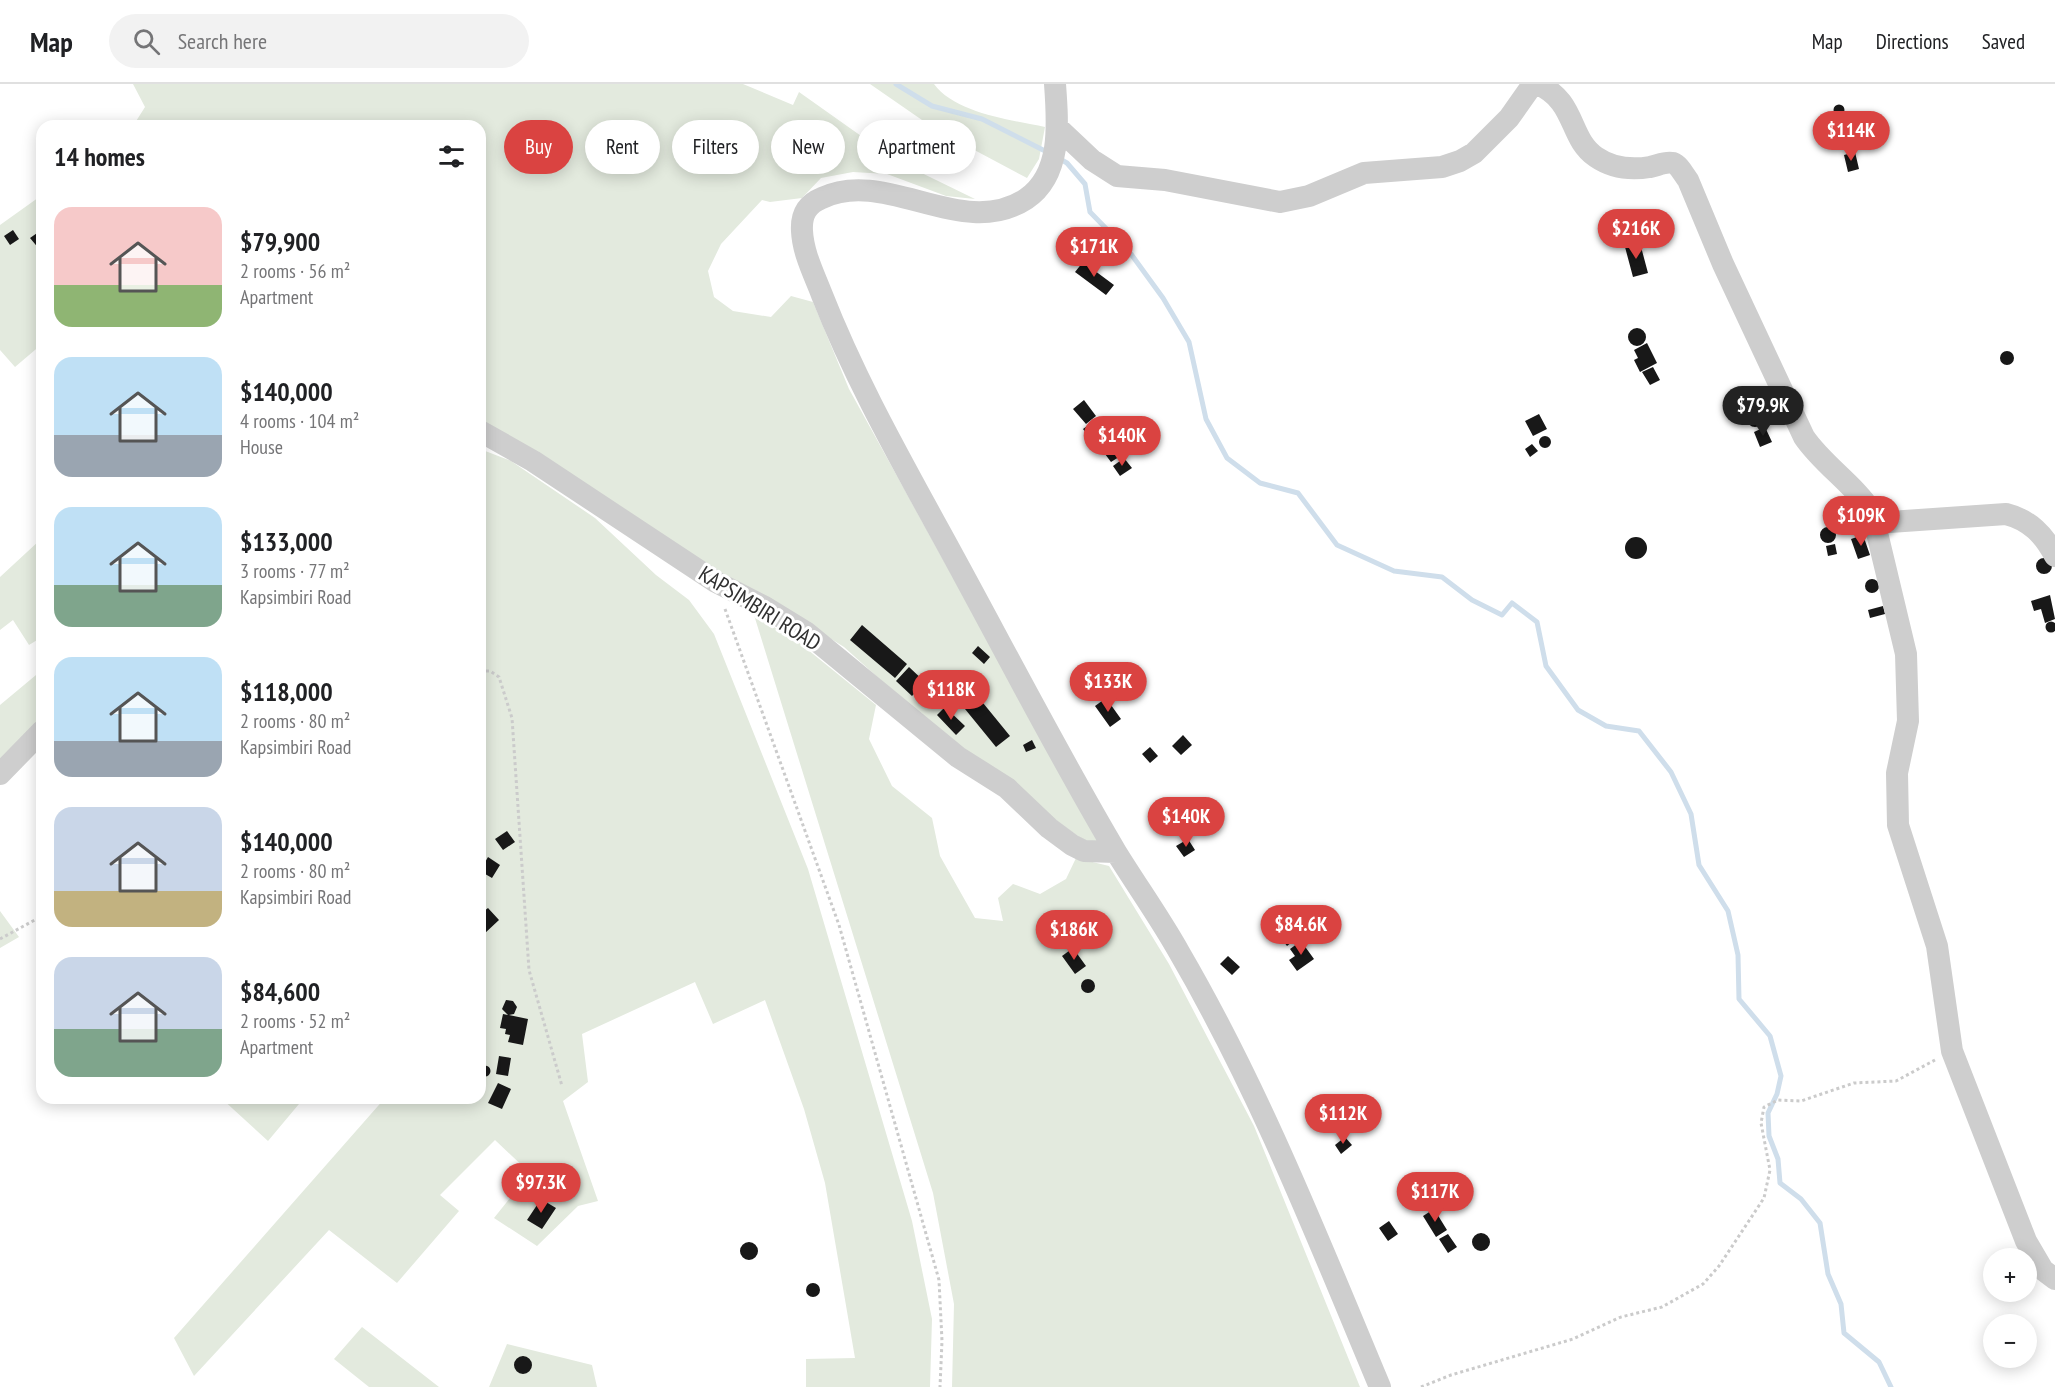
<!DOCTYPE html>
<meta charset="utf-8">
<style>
body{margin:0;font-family:"PT Sans Narrow",sans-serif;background:#f2f2f2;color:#202124;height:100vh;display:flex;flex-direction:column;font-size:22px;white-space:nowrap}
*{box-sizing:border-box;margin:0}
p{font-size:20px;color:#757577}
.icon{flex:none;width:33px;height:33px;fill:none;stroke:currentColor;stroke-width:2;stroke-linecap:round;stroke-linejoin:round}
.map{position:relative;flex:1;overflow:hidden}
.side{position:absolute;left:36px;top:36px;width:450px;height:984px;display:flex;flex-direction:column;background:#fff;border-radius:18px;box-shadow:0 3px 15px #0003}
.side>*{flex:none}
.guide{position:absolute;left:504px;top:36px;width:570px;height:54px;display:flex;gap:12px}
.tools{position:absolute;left:1983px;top:1164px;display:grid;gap:12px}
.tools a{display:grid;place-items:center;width:54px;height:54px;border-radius:50%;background:#fff;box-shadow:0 3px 15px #0003;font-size:30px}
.price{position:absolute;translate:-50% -51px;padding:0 14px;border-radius:21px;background:#da4341;color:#fff;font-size:20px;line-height:39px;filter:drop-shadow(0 2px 3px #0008)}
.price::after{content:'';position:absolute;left:50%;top:36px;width:18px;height:14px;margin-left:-9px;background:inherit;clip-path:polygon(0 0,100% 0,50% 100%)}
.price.selected{background:#222;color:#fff}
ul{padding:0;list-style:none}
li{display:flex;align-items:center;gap:18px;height:150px;padding:0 18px}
li span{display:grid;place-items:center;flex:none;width:168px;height:120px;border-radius:18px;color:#555}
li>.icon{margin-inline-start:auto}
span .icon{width:72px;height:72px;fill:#fffc;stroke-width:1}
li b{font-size:26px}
h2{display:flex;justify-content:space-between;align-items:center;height:72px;padding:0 18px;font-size:26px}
.chip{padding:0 21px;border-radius:27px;background:#fff;box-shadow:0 3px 15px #0003;font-size:21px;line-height:54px}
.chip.selected{background:#da4341;color:#fff}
header{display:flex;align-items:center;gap:36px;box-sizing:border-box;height:84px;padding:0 30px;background:#fff;border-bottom:2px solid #e0e0e0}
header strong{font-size:28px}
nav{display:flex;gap:33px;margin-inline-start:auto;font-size:21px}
.search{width:420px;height:54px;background:#f2f2f2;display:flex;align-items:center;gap:15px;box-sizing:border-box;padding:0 21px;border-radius:33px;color:#757577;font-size:22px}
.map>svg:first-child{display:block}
.green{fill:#e3eade}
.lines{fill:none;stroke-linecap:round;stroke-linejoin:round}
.stream{stroke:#cfdeeb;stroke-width:5}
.building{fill:#181818}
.path{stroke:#cbcbcb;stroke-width:3;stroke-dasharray:3 3;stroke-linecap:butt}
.minor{stroke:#cecece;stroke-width:22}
.labels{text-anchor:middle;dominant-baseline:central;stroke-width:6;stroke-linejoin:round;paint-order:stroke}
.street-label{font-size:22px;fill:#313131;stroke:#fff}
</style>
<header>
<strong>Map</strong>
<div class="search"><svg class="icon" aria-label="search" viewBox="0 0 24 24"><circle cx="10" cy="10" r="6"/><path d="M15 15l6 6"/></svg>Search here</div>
<nav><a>Map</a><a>Directions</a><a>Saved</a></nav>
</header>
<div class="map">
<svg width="2055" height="1303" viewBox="0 0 2055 1303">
<rect width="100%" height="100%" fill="#fff"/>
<!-- green -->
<path class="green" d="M133,0h610l50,21 6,-13 96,68 80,39 -29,-3 -59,-22 -34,-2 -32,6 -19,20 -32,4 -8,-2 -41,44 -13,27 6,26 19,14 38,6 20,-21 22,6 36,87 251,455h-11l-126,-90 -119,-107 -89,-56 -25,-11 -250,-157v-297h-347l12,-19z
M870,0h64c21,29 77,36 111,43l-6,32 -12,19 -92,-49z
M42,111v149l-27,23 -15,-17v-125z
M480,365l31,12 84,57 61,57 33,25 25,34 94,235 104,352 20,98 -2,68h-124v-28l49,-1 -30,-175 -21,-74 -39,-109 -52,24 -18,-42 -113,52 6,48 -25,19 35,100 -20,5 -41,40 -43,-28 36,-45 -35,-33 -55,55 19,16 -62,72 -68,-53 -135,146 -20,-38 211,-240h95z
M40,456l2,97 -13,8 -16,-25 -13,10v-53z
M754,531l43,26 79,64 -7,34 23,47 40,32 8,38 35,62 28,3 -5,-23 15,-14 27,10 26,-15 10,-21 33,8 60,98 85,162 106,261h-408l2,-83 -21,-111z
M42,586v48l-42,41v-54z
M0,827l19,26 -19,11z
M221,1014h83l-36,43z
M362,1243l77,60h-70l-35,-28z
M507,1260l85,21 5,22h-108z"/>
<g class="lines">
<!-- stream -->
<path class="stream" d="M896,0l36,22 50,13 67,34
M1060,75l7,4 18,21 5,28 41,42 32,44 26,44 17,77 21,39 33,25 38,10 39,52 57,26 48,6 30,23 30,15 10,-12 25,19 9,44 32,44 28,16 33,5 32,41 20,42 8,51 29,46 10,44 1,44 31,37 11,40 -4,18 -9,19 1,23 9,23 2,24 21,16 19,24 8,51 13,30 3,29 35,29 12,25"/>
</g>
<!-- building -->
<path class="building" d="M1833.5 26a5.5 5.5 0 1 1 11 0a5.5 5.5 0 1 1-11 0Z
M696 66a8 8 0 1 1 16 0a8 8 0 1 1-16 0Z
M721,66l9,5 -7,13 -10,-5z
M1855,68l4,17 -11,3 -4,-17z
M42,138v26l-2,2 -10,-12 10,-7 -4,-5z
M1622 151a8 8 0 1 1 16 0a8 8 0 1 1-16 0Z
M13,146l6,9 -9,6 -6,-9z
M1640,159l8,30 -15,4 -8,-30z
M1083,178l31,23 -8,10 -31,-23z
M1628 253a9 9 0 1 1 18 0a9 9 0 1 1-18 0Z
M1647,259l10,20 -17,9 -6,-12 4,-2 -4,-8z
M2000 274a7 7 0 1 1 14 0a7 7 0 1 1-14 0Z
M1653,283l7,13 -10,5 -8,-13z
M1084,316l12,16 -10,8 -13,-15z
M1747 335a8 8 0 1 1 16 0a8 8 0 1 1-16 0Z
M1539,330l8,15 -14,7 -8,-15z
M1098,334l14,18 -15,11 -14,-18z
M1765,343l7,15 -12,5 -6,-15z
M1539 358a6 6 0 1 1 12 0a6 6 0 1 1-12 0Z
M1114,358l8,13 -11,7 -9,-12z
M1532,360l6,7 -8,6 -5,-8z
M1124,374l8,10 -12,8 -7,-10z
M1846.5 441a5.5 5.5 0 1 1 11 0a5.5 5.5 0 1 1-11 0Z
M1820 451a8 8 0 1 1 16 0a8 8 0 1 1-16 0Z
M1863,451l7,20 -12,4 -7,-20z
M1625 464a11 11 0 1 1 22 0a11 11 0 1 1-22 0Z
M1835,460l2,10 -9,2 -2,-10z
M2036 482a8 8 0 1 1 16 0a8 8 0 1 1-16 0Z
M1865 502a7 7 0 1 1 14 0a7 7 0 1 1-14 0Z
M2050,511l5,24 -10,4 -4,-14 -7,2 -3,-10z
M1883,522l2,8 -15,4 -2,-8z
M2045.5 543a5.5 5.5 0 1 1 11 0a5.5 5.5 0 1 1-11 0Z
M862,541l45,39 -12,14 -45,-38z
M978,562l12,11 -6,7 -12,-11z
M909,583l16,15 -13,14 -16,-15z
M979,614l31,38 -14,11 -31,-38z
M1106,614l15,21 -11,8 -15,-21z
M945,623l20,19 -9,9 -19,-20z
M1183,651l9,10 -11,10 -9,-9z
M1032,656l4,8 -10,4 -3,-7z
M1150,663l8,9 -8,7 -8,-9z
M507,747l8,11 -12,8 -8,-11z
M1188,755l7,11 -11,7 -8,-11z
M488,773l12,8 -8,13 -12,-7z
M488,824l11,12 -15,14 -4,-4v-16z
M1289,845l8,9 -10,8 -7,-9z
M1301,857l13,18 -17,12 -8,-11 6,-4 -5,-7z
M1073,864l13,18 -11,8 -13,-18z
M1228,872l12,11 -8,8 -12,-11z
M1081 902a7 7 0 1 1 14 0a7 7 0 1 1-14 0Z
M506,916l7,1 4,6 -3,7 -5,1 19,4 -5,26 -15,-3 2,-7 -5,-1 1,-5 -6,-1 3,-14 5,1 -6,-6z
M499,972l12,2 -3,18 -12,-2z
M479.5 987a5.5 5.5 0 1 1 11 0a5.5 5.5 0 1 1-11 0Z
M498,999l13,6 -9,20 -14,-6z
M1337 1033a8 8 0 1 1 16 0a8 8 0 1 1-16 0Z
M1345,1053l7,8 -11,9 -6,-9z
M541,1115l15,9 -14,21 -15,-9z
M1434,1125l13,21 -11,7 -13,-21z
M1389,1137l9,13 -10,7 -9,-13z
M1472 1158a9 9 0 1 1 18 0a9 9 0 1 1-18 0Z
M1448,1150l9,13 -9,6 -9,-14z
M740 1167a9 9 0 1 1 18 0a9 9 0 1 1-18 0Z
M806 1206a7 7 0 1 1 14 0a7 7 0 1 1-14 0Z
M514 1281a9 9 0 1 1 18 0a9 9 0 1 1-18 0Z"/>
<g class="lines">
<!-- path -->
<path class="path" d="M725,525l114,316 100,355 3,61 -2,46
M480,587h10l9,6 13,41 17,252 33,116
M0,855l42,-23
M1421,1303l30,-12 122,-36 48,-22 41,-10 41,-23 16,-18 45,-68 6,-28 -9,-47 3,-16 14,-7 23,1 53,-18 42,-2 39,-21"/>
<!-- minor -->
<path class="minor" d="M1055,0c3,40 7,91 -29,115 -64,42 -140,-32 -204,-1 -15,6 -21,17 -20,33 1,22 12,43 20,64 31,79 71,151 112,226 61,110 118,223 182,331 21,34 44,66 63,100 81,139 139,287 201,435
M1537,0c40,17 31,54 59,73 16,11 36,13 54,10 7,-1 15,-6 23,-4 6,2 11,12 15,17l35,84 81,173c19,28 49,46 68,75l34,142 2,67 -11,52 1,52 39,121 15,105 74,190 17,29 12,9
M1057,43l35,33 25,16 48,4 115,22 29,-6 55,-23 78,-6 18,-6 14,-8 35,-35 24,-34
M480,347l53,30 183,121 47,24 44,27 151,124 49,31 42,40 23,17 12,6 32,1
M1875,439l131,-9c24,6 38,21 49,42
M0,690l42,-43"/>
</g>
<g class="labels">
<!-- street labels -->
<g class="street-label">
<text transform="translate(760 524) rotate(32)">KAPSIMBIRI ROAD</text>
</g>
</g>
</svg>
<div class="tools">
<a>+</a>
<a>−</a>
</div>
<b class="price" style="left:1851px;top:78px">$114K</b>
<b class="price" style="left:1636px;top:176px">$216K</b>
<b class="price" style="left:1094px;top:194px">$171K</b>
<b class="price selected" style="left:1763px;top:353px">$79.9K</b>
<b class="price" style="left:1122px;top:383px">$140K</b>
<b class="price" style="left:1861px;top:463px">$109K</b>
<b class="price" style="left:1108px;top:629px">$133K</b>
<b class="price" style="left:951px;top:637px">$118K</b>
<b class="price" style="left:1186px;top:764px">$140K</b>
<b class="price" style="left:1301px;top:872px">$84.6K</b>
<b class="price" style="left:1074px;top:877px">$186K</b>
<b class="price" style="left:1343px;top:1061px">$112K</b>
<b class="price" style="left:541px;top:1130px">$97.3K</b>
<b class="price" style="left:1435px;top:1139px">$117K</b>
<div class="guide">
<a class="chip selected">Buy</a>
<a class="chip">Rent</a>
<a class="chip">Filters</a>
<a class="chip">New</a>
<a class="chip">Apartment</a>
</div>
<section class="side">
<h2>14 homes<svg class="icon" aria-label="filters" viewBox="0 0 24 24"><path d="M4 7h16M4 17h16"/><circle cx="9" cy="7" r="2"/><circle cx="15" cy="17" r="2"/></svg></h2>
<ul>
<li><span style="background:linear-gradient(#f6c9c9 65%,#8fb573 0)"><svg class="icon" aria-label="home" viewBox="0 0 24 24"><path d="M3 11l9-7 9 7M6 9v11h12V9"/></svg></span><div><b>$79,900</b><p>2 rooms · 56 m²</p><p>Apartment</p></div></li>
<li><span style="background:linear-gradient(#bfe0f5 65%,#9aa5b1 0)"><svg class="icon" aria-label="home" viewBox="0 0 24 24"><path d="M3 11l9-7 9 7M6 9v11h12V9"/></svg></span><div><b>$140,000</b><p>4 rooms · 104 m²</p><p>House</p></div></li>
<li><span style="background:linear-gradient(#bfe0f5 65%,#7fa58c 0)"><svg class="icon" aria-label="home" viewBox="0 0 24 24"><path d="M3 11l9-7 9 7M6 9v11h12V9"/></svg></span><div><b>$133,000</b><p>3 rooms · 77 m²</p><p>Kapsimbiri Road</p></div></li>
<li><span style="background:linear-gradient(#bfe0f5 70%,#9aa5b1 0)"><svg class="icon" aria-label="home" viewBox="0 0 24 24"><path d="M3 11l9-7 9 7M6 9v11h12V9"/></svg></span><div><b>$118,000</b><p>2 rooms · 80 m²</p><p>Kapsimbiri Road</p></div></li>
<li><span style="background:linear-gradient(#c9d6e8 70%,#c2b280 0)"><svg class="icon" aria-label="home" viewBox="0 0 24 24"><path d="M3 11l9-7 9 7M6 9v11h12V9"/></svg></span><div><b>$140,000</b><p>2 rooms · 80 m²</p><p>Kapsimbiri Road</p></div></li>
<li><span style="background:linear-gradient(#c9d6e8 60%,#7fa58c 0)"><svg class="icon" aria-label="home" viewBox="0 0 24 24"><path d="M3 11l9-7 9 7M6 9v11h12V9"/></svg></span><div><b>$84,600</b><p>2 rooms · 52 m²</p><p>Apartment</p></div></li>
</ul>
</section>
</div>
